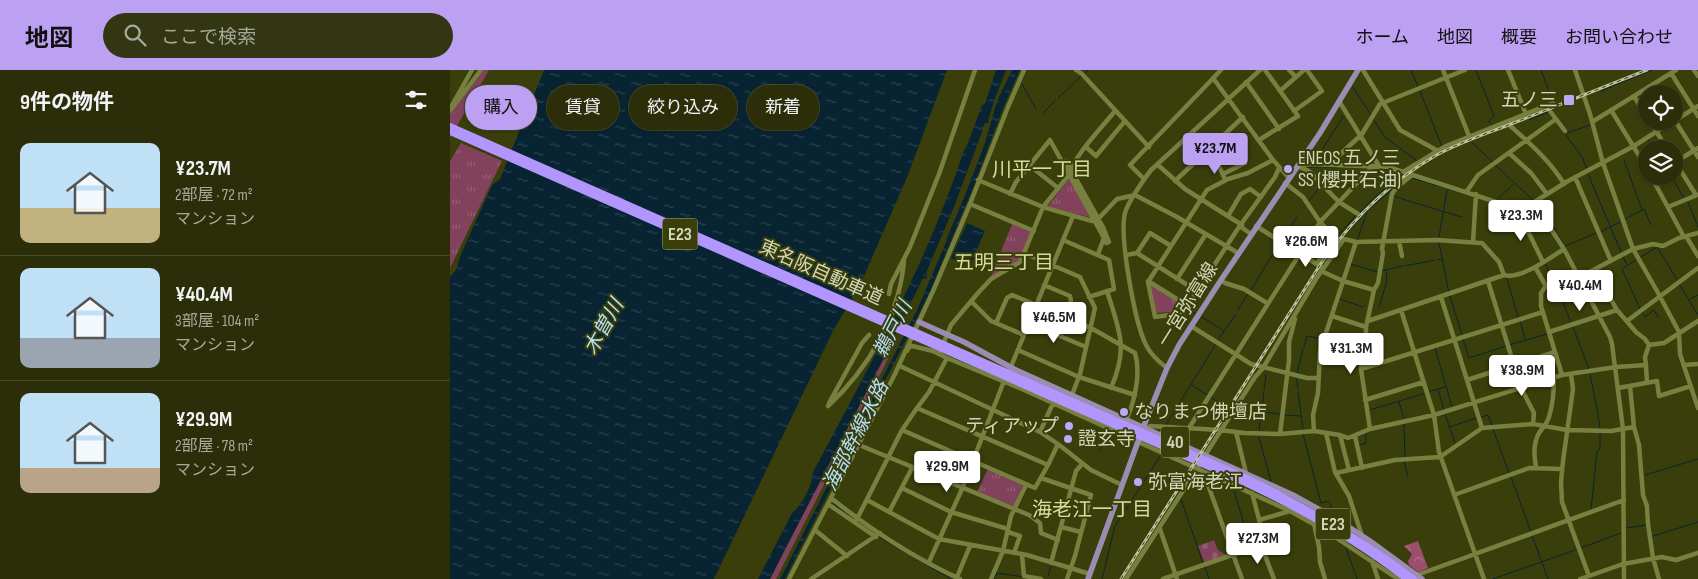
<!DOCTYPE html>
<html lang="ja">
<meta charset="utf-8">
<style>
body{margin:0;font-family:"Sofia Sans Condensed","Noto Sans JP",sans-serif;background:#333612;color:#f1f3f6;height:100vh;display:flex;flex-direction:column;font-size:19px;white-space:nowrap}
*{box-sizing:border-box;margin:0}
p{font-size:16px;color:#a6a89c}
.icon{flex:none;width:28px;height:28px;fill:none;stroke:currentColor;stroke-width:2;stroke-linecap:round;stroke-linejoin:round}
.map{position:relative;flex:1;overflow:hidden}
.sheet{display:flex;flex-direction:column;background:#2b2e08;width:450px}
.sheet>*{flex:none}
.banner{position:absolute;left:15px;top:15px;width:475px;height:45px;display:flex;gap:10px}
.fabs{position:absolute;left:1188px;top:15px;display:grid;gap:10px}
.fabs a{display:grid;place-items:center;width:45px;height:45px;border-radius:50%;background:#2b2e08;box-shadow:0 1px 4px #0004,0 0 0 1px #474a29;font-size:25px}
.price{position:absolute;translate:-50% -42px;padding:0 11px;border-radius:5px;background:#fff;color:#222;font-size:16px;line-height:32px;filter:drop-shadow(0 1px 2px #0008)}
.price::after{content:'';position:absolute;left:50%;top:30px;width:15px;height:11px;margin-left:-8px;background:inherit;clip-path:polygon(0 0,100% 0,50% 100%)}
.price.on{background:#bca0f2;color:#111}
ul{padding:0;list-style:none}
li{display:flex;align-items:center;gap:15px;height:125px;padding:0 20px}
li+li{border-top:1px solid #474a29}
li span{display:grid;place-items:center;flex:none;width:140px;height:100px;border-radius:10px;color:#555}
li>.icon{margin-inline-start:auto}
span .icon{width:60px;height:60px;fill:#fffc;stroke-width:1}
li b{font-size:21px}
h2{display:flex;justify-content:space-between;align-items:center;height:60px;padding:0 20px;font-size:21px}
.pill{padding:0 18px;border-radius:22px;background:#2b2e08;box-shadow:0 1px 4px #0004,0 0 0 1px #474a29;font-size:18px;line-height:45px}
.pill.on{background:#bca0f2;color:#111}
header{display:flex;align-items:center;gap:30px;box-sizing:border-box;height:70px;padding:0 25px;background:#bca0f2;color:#111}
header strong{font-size:24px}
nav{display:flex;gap:28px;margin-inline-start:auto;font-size:18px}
.search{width:350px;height:45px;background:#333612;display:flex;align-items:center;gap:12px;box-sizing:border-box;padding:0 18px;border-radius:28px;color:#a6a89c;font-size:19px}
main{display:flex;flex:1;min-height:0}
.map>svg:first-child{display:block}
.green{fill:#82425c}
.forest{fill:url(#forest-crowns)}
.cemetery{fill:url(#cemetery-stones)}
.park{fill:url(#park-tufts)}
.water{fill:url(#water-ripples)}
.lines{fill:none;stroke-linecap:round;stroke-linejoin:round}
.stream{stroke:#082433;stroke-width:1}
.minor{stroke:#78803f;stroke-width:4.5}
.major{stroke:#9b8db1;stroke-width:5.5}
.highway{stroke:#b296fd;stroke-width:6}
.rail-casing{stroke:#bbc19d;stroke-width:3}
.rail{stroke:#393e0b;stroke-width:1;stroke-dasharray:4;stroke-linecap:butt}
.poi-dot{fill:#bda9f5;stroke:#393e0b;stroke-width:2}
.labels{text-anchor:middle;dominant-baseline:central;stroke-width:4;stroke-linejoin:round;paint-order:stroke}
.shield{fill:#393e0b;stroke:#a3a983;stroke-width:1}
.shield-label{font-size:18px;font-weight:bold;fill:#d1d7b6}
.poi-label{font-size:19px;fill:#d1d7b6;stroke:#393e0b;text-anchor:start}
.street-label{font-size:19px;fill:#d1d7b6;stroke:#393e0b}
.neighbourhood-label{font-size:20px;fill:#d5df9b;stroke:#393e0b}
.water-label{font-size:20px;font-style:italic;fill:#b5def8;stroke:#393e0b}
</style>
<header>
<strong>地図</strong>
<div class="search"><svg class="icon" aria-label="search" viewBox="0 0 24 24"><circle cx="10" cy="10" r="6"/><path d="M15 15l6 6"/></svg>ここで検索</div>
<nav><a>ホーム</a><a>地図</a><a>概要</a><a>お問い合わせ</a></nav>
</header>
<main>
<section class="sheet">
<h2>9件の物件<svg class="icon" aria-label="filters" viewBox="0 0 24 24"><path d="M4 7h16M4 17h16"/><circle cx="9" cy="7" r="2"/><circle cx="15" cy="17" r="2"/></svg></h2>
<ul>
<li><span style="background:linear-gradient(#bfe0f5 65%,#c2b280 0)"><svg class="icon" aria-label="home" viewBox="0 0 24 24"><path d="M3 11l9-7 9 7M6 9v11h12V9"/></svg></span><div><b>¥23.7M</b><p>2部屋 · 72 m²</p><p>マンション</p></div></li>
<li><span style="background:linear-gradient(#bfe0f5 70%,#9aa5b1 0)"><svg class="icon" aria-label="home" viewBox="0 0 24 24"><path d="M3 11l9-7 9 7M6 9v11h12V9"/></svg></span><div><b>¥40.4M</b><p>3部屋 · 104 m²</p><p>マンション</p></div></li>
<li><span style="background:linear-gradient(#bfe0f5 75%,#b9a48a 0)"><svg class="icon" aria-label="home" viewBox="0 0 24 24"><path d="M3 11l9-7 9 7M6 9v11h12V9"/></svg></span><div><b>¥29.9M</b><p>2部屋 · 78 m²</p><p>マンション</p></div></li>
</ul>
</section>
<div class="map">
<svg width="1248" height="509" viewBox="0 0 1248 509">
<defs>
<pattern id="forest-crowns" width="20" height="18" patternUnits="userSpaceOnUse" patternTransform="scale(1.25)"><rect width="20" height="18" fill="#9c4e6e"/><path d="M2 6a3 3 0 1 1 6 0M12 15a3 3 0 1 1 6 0" fill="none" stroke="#ad6f87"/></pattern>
<pattern id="cemetery-stones" width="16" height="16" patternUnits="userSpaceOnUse" patternTransform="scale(1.25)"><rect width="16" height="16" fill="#82425c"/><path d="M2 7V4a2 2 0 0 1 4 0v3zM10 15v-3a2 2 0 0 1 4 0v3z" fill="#935d71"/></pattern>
<pattern id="park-tufts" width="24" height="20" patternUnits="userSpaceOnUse" patternTransform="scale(1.25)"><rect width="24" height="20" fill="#82425c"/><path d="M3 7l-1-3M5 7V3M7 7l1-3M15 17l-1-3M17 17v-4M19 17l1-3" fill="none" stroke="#935d71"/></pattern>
<pattern id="water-ripples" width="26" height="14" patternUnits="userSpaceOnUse" patternTransform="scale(1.25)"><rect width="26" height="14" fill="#082433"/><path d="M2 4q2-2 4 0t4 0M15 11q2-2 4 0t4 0" fill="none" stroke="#2b434e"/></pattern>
</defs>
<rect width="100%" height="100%" fill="#393e0b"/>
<!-- green -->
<path class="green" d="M34,0h5l-39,68v-24z
M444,270l3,1 -121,238h-6l47,-94z"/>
<!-- forest -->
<path class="forest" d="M968,471l10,27 -10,4 -9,-7 -1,-4 4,-7 -8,-8z"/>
<!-- cemetery -->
<path class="cemetery" d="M764,470l4,10 9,6 -22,8 -7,-18z"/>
<!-- park -->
<path class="park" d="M11,73l41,18 -52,107v-107z
M619,109l23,39 -44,-12z
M562,154l19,8 -12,28 -28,17z
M701,215l34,21 -2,5 -27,2z
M538,399l35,16 -9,21 -37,-14z"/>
<!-- water -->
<path class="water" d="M94,0h403l-39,105 -47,108 -29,50 -118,246h-264v-302l6,-7 5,-16 31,-69 8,-6z
M546,0h10l-12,31 -6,20 2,2h-5l-3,7v2l-28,75 -28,66 2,1 -2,5 -3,-1c-49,102 -102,201 -153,301h-12l34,-66c11,-9 20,-27 21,-41 56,-105 114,-209 151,-322l2,-2 16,-43 3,-1z
M562,0h8l-16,36 -31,82 -44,106 -144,285h-5l137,-269 38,-89 30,-78 12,-42z
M517,153l18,8 -15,35 -19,-8z"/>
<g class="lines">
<!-- stream -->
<path class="stream" d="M961,0l7,17
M1026,0l18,46 -5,5 3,4
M1091,0l12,32
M635,3l3,-3
M626,11l5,-5
M572,14l14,25
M903,17l18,28
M970,21l22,56
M1151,21l51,-21
M608,28l16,-15
M593,43l12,-12
M923,49l12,18 32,24
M1079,50l19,-8
M1114,62l18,25 5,12
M1118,63l22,-8
M1198,70l6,9
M1022,73l21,19
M1174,90l18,50
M866,92l1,-5 26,-40 -2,-2
M1045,95l38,35
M832,97l3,-3 8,2
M858,98l6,-1h22
M934,99l21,6
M1138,104l33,78
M1221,106l13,22
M880,107l22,10
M962,108l53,16
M875,113l12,-14
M943,126l68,21
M1047,129l17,-15
M858,132l13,-16
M1238,132l10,25
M1059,138l22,7
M909,143l16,-16 28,-23
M1085,147l7,3
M1175,149l19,-10 7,16
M1102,154l5,9
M1150,162l20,-10
M1108,165l7,11
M893,167l24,-26 27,-23
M989,167l8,-47
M886,168l20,-23
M497,169l16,-38
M832,170l15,-23
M907,171l10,-29
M989,173l10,50
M1116,179l-1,-3 31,-13
M1173,187l4,8
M1191,187l16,-10 21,34
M987,190l5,-1
M1186,190l-14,9 18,40
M900,194l28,8
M1095,194l10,19
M955,196l30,-6
M931,201l22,-5
M1057,209l11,38
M1229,214l19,31
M1107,217l14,36
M801,220l29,-48
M1000,226l12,39
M890,229l23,8
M1240,229l8,-4
M929,237l8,-26 -1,-11
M738,240l7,3
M788,240l10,-16
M1191,241l4,6 9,-7 4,7
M752,247l22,14
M1070,251l5,18
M1123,257l16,42
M877,267l23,7
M1013,269l6,19 37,-12
M768,270l18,-26
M1059,275l38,-11
M854,277l3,-11 16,3
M985,278l17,59
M1094,297l4,10
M1131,300l7,-1
M847,304l6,-26
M1140,304l8,40
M846,307l2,12
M742,315l15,10
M988,319l6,21
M814,320l2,-16
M848,322l5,37
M978,322l17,-5
M760,327l16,10
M949,332l5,16
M787,339l43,5
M920,340l56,-17
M995,344l10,29
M834,345l16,1
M1148,345l2,13
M1031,347l7,-2 4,11
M954,354l1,34
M716,355l50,-81
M999,357l28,-9
M1043,359l16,44
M809,360l5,-38
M853,364l18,69 8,-2
M809,367l12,44
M909,375l7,-2v-10
M649,381l5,-8 10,-8
M954,391l4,16
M1195,405l53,-16
M1061,407l20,55
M783,417l11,37 6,9 2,13
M731,429l22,64
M880,433l3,11
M384,434l15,12
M1199,438l1,11
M1141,440l6,-59 3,-2v-15
M1176,458l20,-3
M1082,465l16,44
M1203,466l45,-14
M429,467l26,15
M896,478l11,31
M1131,478l40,-15
M461,486l40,23
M1004,489l18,-6
M755,497l4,12
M598,507l3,-12
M544,509l3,-6 27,4
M652,509l13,-53 46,-71
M1043,509l85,-30"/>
<!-- minor -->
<path class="minor" d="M626,0l6,4 67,73
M839,0l7,7
M913,0l37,60 38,21
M993,0l26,66
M1058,0l18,44
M1125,0l15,44 13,49 30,86 24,42 22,41 1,22 18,54
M1244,0l4,6
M1221,3l27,43
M763,8l60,82 16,18
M796,12l33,47
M1203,15l5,9
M830,21l24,-21
M1184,26l12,20
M889,31l40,65
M1,37l21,-37
M1161,40l35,57
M0,41l31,-41
M844,41l28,-20 -15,-21
M1100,41l15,20
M1224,49l24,38
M1200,51l17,28
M1224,51l24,-15
M1056,52c21,19 43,37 58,62
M1142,52l84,-52
M809,70l39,-24 -33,-46
M636,77l10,9 29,-35
M757,81l11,13 6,13
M1059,83l22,20 16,21
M823,90l-25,13 -20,6 -21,11 -59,92 7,35 28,-4 56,-86 36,-50 4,-9
M1224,90l22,35
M616,91l37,66 6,15 -3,1 -3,-3
M1224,93l24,-15
M880,94l32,-30 18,-30 85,-34
M579,95l29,23
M708,95l27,24 57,36
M953,102l43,-26 107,-43
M773,104l22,-11 -20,-29
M1201,106l33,61
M1125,107l36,84
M694,109l-14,-14 91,-95
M528,110l65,27 49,14 6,-2 19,-20 18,-4 42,22 61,36
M725,111l68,-64
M835,113l18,14 17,25 15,15 -18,26
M1017,121l11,-16 78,-56
M560,124l6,-12 34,-42 54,98 -6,16
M520,134l64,27
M1218,137l29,-12
M908,144l-19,-12 -30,-31 -12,-5 13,-2 78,3 155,50 21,32 46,88 2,7 11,85 1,150
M778,146l13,-22 9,-5 11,8
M806,156l67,42
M791,157l10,7
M1236,166l12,20
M613,170l46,20 5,29 -25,8
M949,171l3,15
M1023,172l3,-48
M574,183l19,-46 26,-32c4,-18 34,-49 46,-64
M687,183l13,-20 21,13
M676,185l11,-2 60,38
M1093,192l-24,-49 1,-2 48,-30 66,-35 39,-25
M1085,197l11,19
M1144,200l23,40 19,22 9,7 4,6
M871,201l22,10 31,9
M727,209l29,-45
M771,210l4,3 19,6 23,14
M698,211l40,25
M1038,211l33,107 13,25 -1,11
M594,215l26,11 1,5 -7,16
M657,221c12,39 22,56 4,97
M439,224l2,-10 19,-37 29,-73 36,-104
M991,227l41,131
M521,231l20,20 33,14
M951,240l33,105 5,37 45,127
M882,246l34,11
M918,251l136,-46c16,5 46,-17 60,-26
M1177,251l71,-53
M546,253l11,-25 5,-3 79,33 44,25c6,19 0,49 -9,67
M579,253l57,24
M741,256l60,38 56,14h11
M1099,262l68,-22
M568,280l61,27 56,18
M457,281l2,-4 3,-1 21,5 14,7
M489,284l12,-29 27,-32 13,-14 29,-17 4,-9 56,24 15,31 -15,66 -8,21
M1196,295l1,18
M1234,295l14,-1
M450,296l140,66 18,12 33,26 31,15
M717,298c-8,-6 -16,-13 -21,-23 -11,-22 -27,-108 -21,-132 3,-11 19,-34 26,-43l109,-100
M560,299l63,-153
M911,299l182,-57
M1112,305l-21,-69v-13l5,-7 11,-2 23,-7 53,-28 20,-5 10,2 16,-8 19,-5
M1121,305l2,14 -10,72 -2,21 1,20 27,74
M1017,310l88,-28
M1180,316l4,41
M1168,318l39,-7 2,15 32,-10
M915,330l59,-18
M379,333l33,-60 7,-8
M378,336c40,-37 71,-89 76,-145
M467,338l131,57
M739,358l131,-206 53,-56
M696,359l4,-3 70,4 25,3 35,1 34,-3 26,4 8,3 22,-9 64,-14 128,-40 54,-8 30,-2 -1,-8 4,-12 15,-2 34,-22
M920,359l-9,-60 5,-31v-11l8,-37 4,-7 5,-30 -1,-4 10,-55 4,-6 16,-13
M452,360l133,58 13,-23 10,-21
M864,361l-1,-16 5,-22 2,-42 36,-109
M590,362l13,-29
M786,362l10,41
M876,363l9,39 14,24 13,40
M830,364l9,-74v-18l6,-23
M890,365l9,35
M905,366l7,32
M409,375l170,70 11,8 1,10 17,7
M754,387l51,-80 8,-9 53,-89 28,-40 12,3 81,-2 43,3h2l17,19 5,13
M1086,397c-2,-12 -3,-23 3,-34 4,-6 8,-9 10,-16 4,-13 5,-26 5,-39
M753,401l39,108
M886,403l59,-13 45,-3 42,-29 51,-4 34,6 44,1 23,-4 5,18 4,50 4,11 1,18 5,34 6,21
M591,408l50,17 -16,61 -8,23
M452,418l49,24 57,17
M1004,425l75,-27 33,1
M381,428c39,31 83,60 129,81
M417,430l72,39 88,16 63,19
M378,434l48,33
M439,442l23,-44
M407,449l45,-89 15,-22 12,-16 18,-34 75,31 268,122 36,20 72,48
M809,450l31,-9
M864,454l5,23 1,15 5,17
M611,457l20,5
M710,459l17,50
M365,460l32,26
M558,462l12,4 -6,17
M811,475l13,34
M572,485l2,21 17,3
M922,491l6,18
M479,492l33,-73 42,-108
M601,493l25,-92 6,-7
M967,505l207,-75
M507,507l13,-31
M339,509l105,-203 40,-87 36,-85 38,-97 16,-37
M361,509l69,-46
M541,509l12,-28 8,-35 15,-31
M676,509l73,-113
M713,509l98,-34 -1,-22 -8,-30
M1130,509l43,-15 39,-7 14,3 22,-7"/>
<!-- major -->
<path class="major" d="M469,252l45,20 50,27 279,126 45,25 32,21 52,38
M638,509l55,-151 24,-60 12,-23 42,-65 99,-147 38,-63"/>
<!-- highway -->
<path class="highway" d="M0,56l797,352c59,29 115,61 167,101
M0,62l795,351c57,27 111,57 161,96"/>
<!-- rail casing -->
<g class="rail-casing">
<path id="rail" d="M671,509l199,-314c31,-44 68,-82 115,-109 25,-14 54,-23 81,-34 43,-17 87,-35 131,-52"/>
</g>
<!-- rail -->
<use href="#rail" class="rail"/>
</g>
<!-- markers -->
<g class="poi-dot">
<rect x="1113" y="24" width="12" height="12" rx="2.5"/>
<circle cx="838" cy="99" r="5"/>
<circle cx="674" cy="342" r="5"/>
<circle cx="619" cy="356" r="5"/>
<circle cx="618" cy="369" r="5"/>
<circle cx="688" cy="412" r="5"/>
</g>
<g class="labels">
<!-- shield labels -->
<g class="shield">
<rect x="212.5" y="148.5" width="35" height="31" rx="4"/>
<rect x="711" y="356.5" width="28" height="31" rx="4"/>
<rect x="865.5" y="438.5" width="35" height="31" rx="4"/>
</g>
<g class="shield-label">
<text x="230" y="164">E23</text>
<text x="725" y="372">40</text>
<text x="883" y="454">E23</text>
</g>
<!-- poi labels -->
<g class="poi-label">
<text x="1108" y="30" text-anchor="end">五ノ三</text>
<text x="848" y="88">ENEOS 五ノ三<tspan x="848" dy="22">SS (櫻井石油)</tspan></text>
<text x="684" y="342">なりまつ佛壇店</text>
<text x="609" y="356" text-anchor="end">ティアップ</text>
<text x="628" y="369">證玄寺</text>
<text x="698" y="412">弥富海老江</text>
</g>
<!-- street labels -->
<g class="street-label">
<text transform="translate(371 203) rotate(24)">東名阪自動車道</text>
<text transform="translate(738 235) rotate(-58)">一宮弥富線</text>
</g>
<!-- neighbourhood labels -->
<g class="neighbourhood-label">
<text x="592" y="100">川平一丁目</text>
<text x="554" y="193">五明三丁目</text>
<text x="642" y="440">海老江一丁目</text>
</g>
<!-- water labels -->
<g class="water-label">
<text transform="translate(154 257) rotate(-61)">木曽川</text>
<text transform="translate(443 259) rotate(-63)">鵜戸川</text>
<text transform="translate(406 366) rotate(-63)">海部幹線水路</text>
</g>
</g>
</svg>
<div class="fabs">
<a><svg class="icon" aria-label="locate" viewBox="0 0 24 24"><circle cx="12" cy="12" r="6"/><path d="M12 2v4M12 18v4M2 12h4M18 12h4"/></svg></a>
<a><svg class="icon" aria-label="layers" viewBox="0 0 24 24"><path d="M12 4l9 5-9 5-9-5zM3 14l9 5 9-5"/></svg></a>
</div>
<b class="price on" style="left:765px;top:105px">¥23.7M</b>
<b class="price" style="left:1071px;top:172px">¥23.3M</b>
<b class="price" style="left:856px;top:198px">¥26.6M</b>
<b class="price" style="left:1130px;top:242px">¥40.4M</b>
<b class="price" style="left:604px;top:274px">¥46.5M</b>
<b class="price" style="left:901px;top:305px">¥31.3M</b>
<b class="price" style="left:1072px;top:327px">¥38.9M</b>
<b class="price" style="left:497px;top:423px">¥29.9M</b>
<b class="price" style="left:808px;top:495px">¥27.3M</b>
<div class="banner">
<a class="pill on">購入</a>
<a class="pill">賃貸</a>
<a class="pill">絞り込み</a>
<a class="pill">新着</a>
</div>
</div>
</main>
